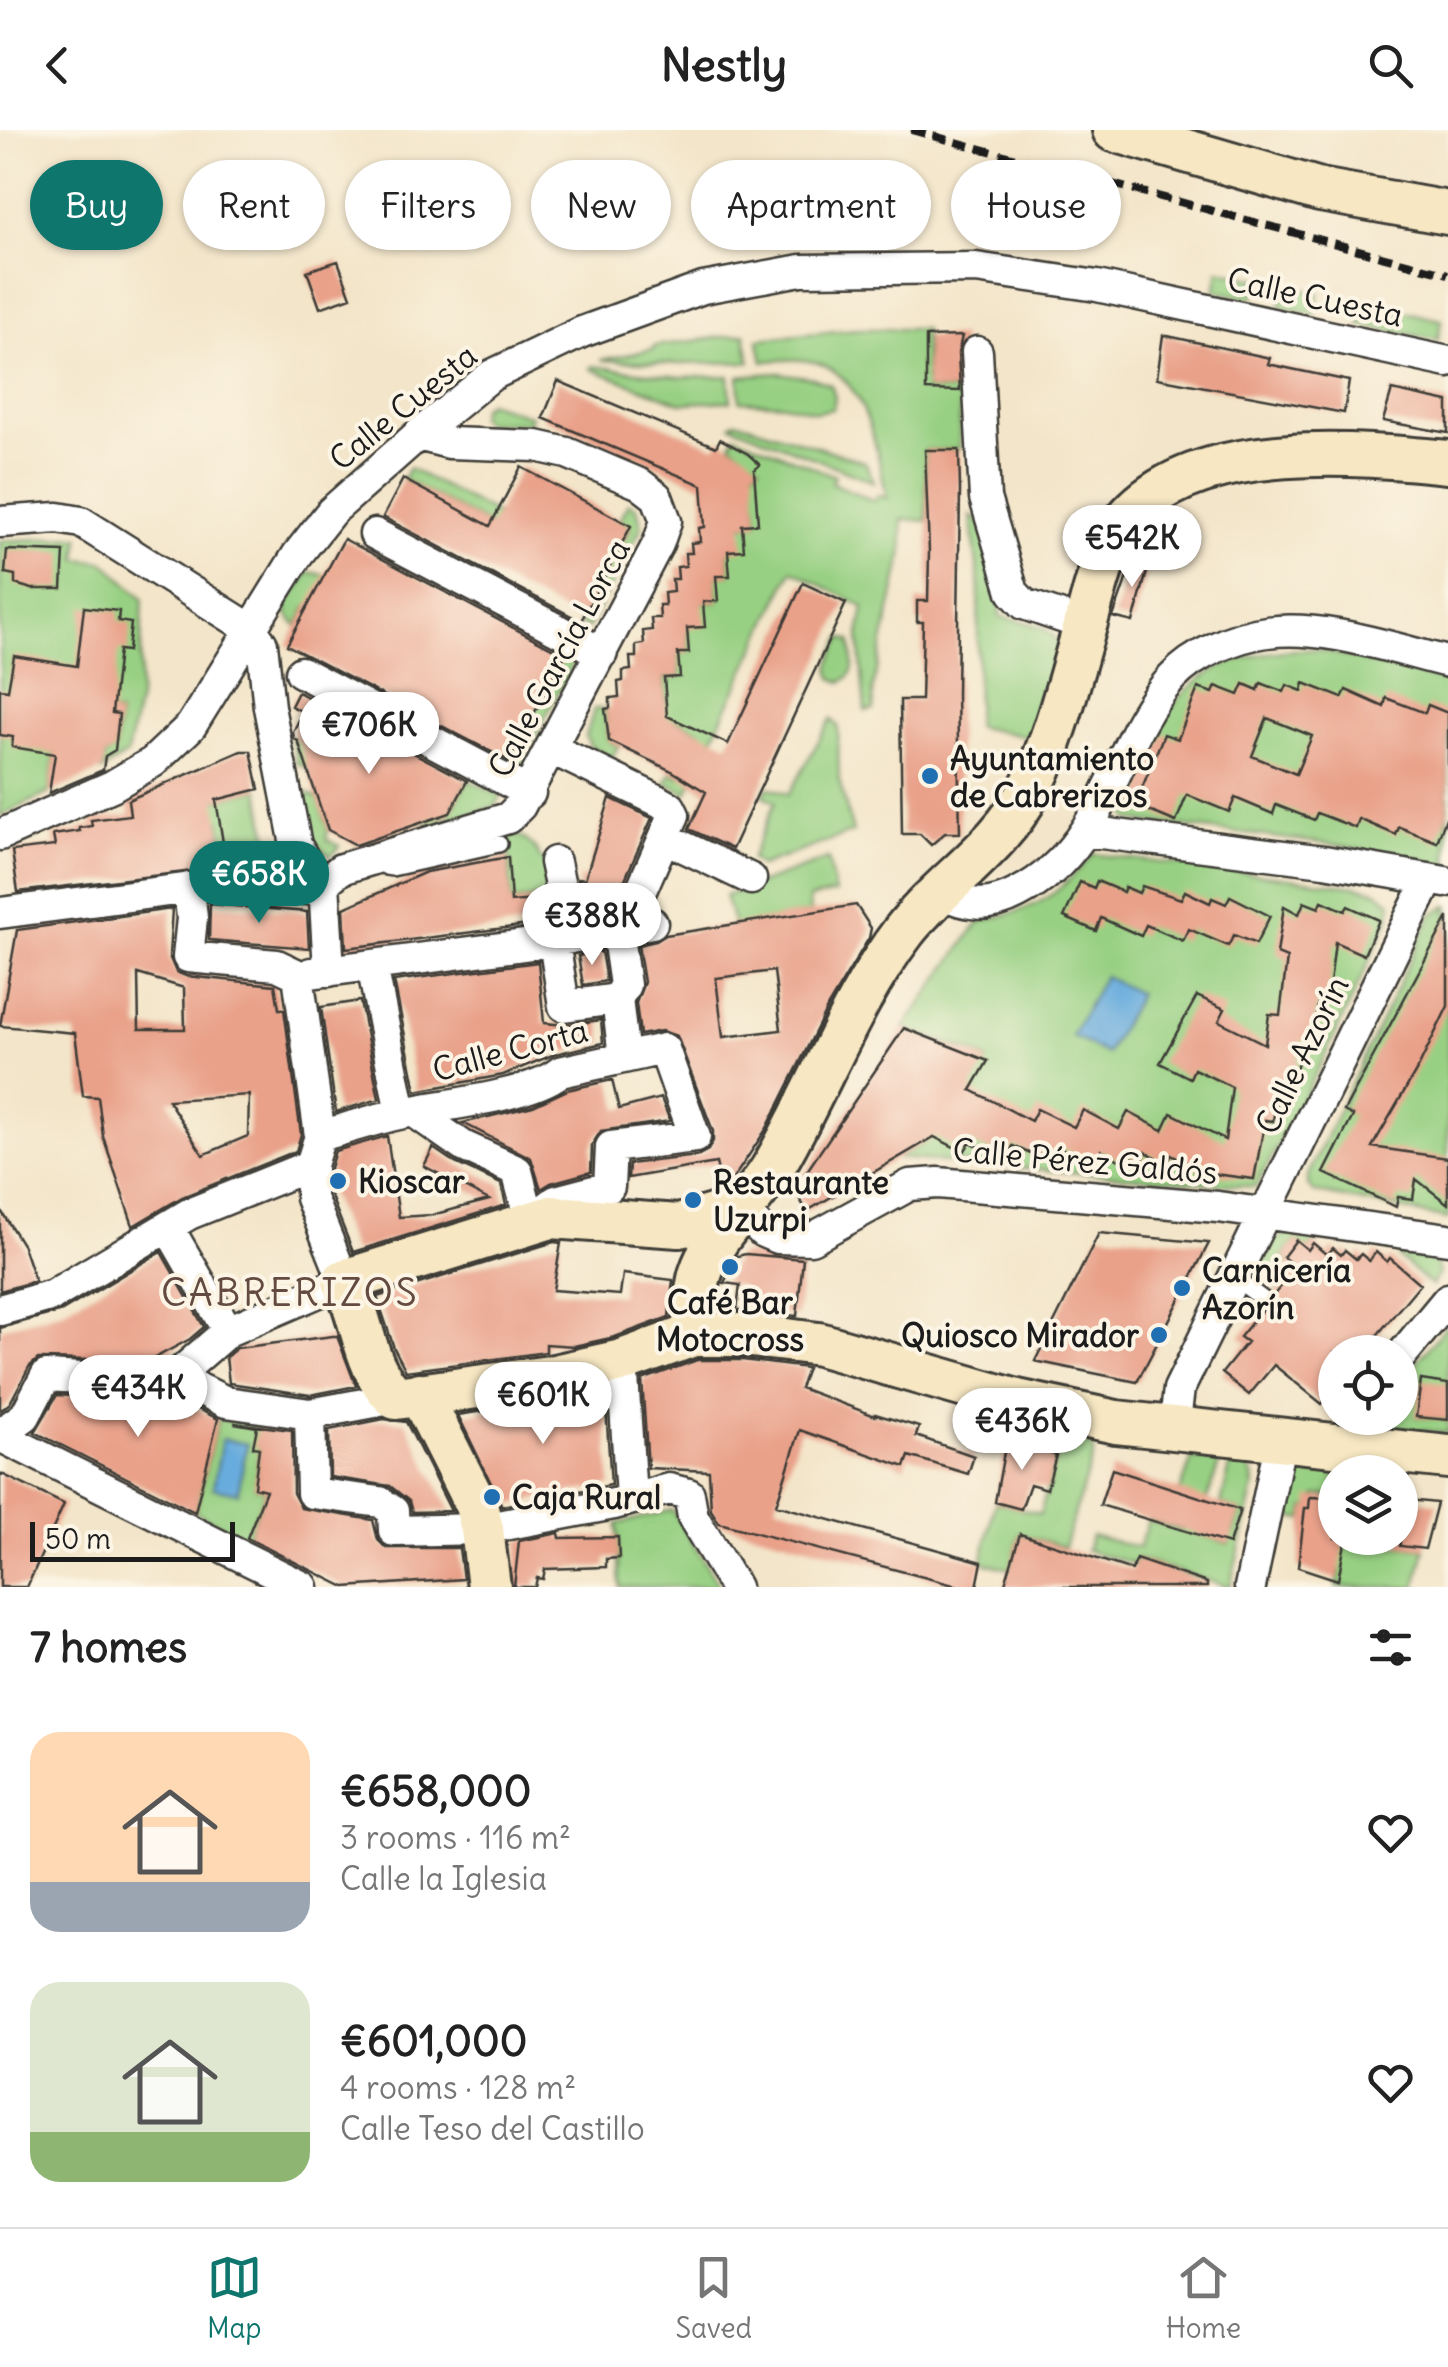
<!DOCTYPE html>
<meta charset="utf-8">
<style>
body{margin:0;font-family:Delius,sans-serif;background:#f6f6f6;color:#222;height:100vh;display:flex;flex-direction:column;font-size:38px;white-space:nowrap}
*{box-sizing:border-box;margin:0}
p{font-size:32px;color:#767676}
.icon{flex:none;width:55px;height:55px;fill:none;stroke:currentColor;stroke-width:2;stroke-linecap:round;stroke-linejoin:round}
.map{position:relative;height:1457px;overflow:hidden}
.panel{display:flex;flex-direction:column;background:#fff;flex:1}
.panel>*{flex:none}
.hud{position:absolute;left:30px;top:30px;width:1390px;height:90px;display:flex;gap:20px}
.tools{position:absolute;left:1318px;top:1205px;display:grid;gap:20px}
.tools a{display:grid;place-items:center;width:100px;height:100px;border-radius:50%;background:#fff;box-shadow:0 2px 8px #0004;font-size:50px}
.scale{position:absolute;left:30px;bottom:25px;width:205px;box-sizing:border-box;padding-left:10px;border:5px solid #1c1c1c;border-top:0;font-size:28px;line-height:35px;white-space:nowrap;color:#1c1c1c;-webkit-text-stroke:8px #fcf5e5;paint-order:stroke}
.price{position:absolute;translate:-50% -85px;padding:0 22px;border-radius:35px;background:#fff;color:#222;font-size:32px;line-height:65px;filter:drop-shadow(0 2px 5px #0008)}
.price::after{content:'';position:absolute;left:50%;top:60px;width:30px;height:22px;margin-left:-15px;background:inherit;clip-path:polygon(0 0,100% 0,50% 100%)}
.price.on{background:#0f766e;color:#fff}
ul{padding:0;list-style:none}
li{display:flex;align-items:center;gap:30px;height:250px;padding:0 30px}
li span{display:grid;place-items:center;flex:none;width:280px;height:200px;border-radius:30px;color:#555}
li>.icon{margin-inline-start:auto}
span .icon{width:120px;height:120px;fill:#fffc;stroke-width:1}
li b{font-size:42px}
h2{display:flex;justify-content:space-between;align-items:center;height:120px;padding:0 30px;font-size:42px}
.chip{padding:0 35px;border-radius:45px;background:#fff;box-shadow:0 2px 8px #0004;font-size:35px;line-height:90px}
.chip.on{background:#0f766e;color:#fff}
header{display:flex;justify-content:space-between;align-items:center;height:130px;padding:0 30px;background:#fff;font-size:45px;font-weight:800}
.tabs{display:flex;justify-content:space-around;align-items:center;height:140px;border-top:2px solid #e0e0e0;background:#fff;font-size:28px;color:#767676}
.tabs a{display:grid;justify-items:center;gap:5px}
.tabs .on{color:#0f766e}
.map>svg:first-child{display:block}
.green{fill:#98d083;stroke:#5a7650;stroke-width:2.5}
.water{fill:#68acdd;stroke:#42647c;stroke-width:2.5}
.building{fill:#e9a18a;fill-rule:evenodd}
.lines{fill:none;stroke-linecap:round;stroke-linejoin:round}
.lane-casing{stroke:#3c3a36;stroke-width:20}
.street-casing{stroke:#3c3a36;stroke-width:35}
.secondary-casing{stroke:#3c3a36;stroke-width:48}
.lane{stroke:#fff;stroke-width:15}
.street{stroke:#fff;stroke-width:30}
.secondary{stroke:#f7e8c3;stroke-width:42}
.rail{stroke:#1c1c1c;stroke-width:8;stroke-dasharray:15 8;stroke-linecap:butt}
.poi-dot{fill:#1f6fb2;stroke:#fcf5e5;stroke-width:4}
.labels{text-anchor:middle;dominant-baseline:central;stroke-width:8;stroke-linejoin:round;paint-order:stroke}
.street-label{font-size:32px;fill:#1c1c1c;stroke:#fcf5e5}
.poi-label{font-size:32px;font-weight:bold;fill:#1c1c1c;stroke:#fcf5e5;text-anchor:start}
.quarter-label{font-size:38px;letter-spacing:2.5px;fill:#644b42;stroke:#fcf5e5}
</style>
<header><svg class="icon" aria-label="back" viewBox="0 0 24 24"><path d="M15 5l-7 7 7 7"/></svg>Nestly<svg class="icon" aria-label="search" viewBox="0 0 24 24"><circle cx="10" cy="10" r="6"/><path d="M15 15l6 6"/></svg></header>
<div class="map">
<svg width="1448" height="1457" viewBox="0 0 1448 1457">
<rect width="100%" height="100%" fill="#fcf5e5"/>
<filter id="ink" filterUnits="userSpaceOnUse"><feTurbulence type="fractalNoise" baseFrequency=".01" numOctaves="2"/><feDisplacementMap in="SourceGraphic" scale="20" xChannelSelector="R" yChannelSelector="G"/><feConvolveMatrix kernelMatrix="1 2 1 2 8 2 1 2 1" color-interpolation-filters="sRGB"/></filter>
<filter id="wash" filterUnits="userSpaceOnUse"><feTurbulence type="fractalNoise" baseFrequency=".0048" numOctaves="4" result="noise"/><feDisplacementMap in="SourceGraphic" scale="40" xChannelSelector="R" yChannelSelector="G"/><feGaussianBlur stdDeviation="2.25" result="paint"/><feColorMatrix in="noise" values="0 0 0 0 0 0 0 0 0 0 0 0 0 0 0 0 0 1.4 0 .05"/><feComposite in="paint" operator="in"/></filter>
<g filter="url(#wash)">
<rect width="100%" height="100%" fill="#f3e5c9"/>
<!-- green -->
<path class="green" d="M1219,140l38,9 -4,20 -38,-8z
M1284,156l35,7 -4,22 -35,-9z
M1365,172l76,18 -3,20 -78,-15z
M856,199h68l2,61 34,1 -1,59h-34l2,71 -25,-2 1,33 -30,137 1,21 -9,1 -6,-75 5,-29 -72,-37 -105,223 -21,-10 5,-10 9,4 20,-46 -21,-10 -30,-7 17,-11 -2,-25 16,-1 -2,-24 11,-1 -2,-24 16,-26 15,-1 -2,-25 14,-1 -2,-24 14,-26 16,-2 -6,-51 8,-7 -29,-21 4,-9 100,41 -3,7 42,18 4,-6 9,3c-10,-44 -19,-119 -69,-135 -17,-5 -37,-3 -55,-2l-5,-22z
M745,204l5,28 -69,2 -80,-4 53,-11v-3z
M592,236l87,11 50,-1 2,25 -50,2 -90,-34z
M778,243l35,5 18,7 4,12 -2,12 -16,3 -33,-8 -44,-3 -1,-25z
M488,272l43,14 -3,7h-43l-6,-6 2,-9z
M736,291l129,41 9,20 -143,-57z
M409,338l87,46 118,43 17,-30 -12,-7 10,-17 8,5 5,19 -54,101 -8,-4 20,-39 -197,-106z
M971,386l10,6 21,80 -3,14c21,6 51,7 60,29l-25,85 -6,7 -51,-10 -1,-5 3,-138z
M80,407l-3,22 27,3 39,36 -4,101 -12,55 -25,17 3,-15 10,-7 4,-35 -57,-9 -13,88 -49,23v-275z
M309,442l16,3 221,115 20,-36 9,5 -54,107 -12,-4 19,-39 -221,-116 -10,19 -10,-12v-10z
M842,508l9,3c1,16 8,34 -10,41l-9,-4c-7,-13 4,-27 10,-40z
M1316,519l132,33v184l-110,-21 -209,-25 -7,-16c44,-106 71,-152 194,-155z
M594,579h11l4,32 9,5 -6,12 -22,-12 -4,-10z
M831,589l7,7 1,54 14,52 -93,34 -9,-7 24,-57 -12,-7 5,-8 21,7z
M291,607l156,82 21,-39 33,16 -5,10 -65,20 -134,-63z
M259,659l15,79 -46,6 -8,-53 -36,5v-18z
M300,660l18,8 10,32 -2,9 14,7 -9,10c-26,-11 -26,-42 -31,-66z
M504,703c16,0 31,10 36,26l8,2 8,34 -45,7 -2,-49z
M1093,724l262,32 22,5 14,11 -1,15 -65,139 -69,131 -358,-29 25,-15 65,-82 -13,-8 -71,-25 75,-106c58,-14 75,-22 114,-68z
M828,729l7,34 -26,6 1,14 -76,13 -9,-30z
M1448,776v313l-134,-27 -6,-6v-11l124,-261z
M1288,1101l33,4 -13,15 -12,-9 -13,15 6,6 -10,12 18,16 -7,9 -32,-26 17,-33z
M1404,1120c17,3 31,4 35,23l-7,13 -34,-29z
M1448,1193v61l-31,33 31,3v13l-55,-6 -8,-9h15v-35z
M218,1289l39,8 2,21 -4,39 11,3 -19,48 -52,-26z
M1009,1296l82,18 3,8 -30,95 -44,-13 -10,35 -28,-7 13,-60 45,12 16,-58 -50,-15z
M1192,1328l28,3 -25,72 34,11 11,-33 -19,-7 10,-42 15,4 7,9 1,12 -24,100 -93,-28 -3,5 -48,-14 5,-15 48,13 9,-28 34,11 11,-35 -13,-4z
M1312,1339l26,3h-3v24l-17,-1 -9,13h-4l-2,11 -20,-3c5,-20 5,-42 29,-47z
M672,1380l48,77h-100l-3,-63z
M1332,1409l93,10 -9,38h-79l3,-16 -11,-3z"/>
<!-- water -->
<path class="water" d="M1104,846l35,18 -32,60 -35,-18z
M222,1309l25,5 -9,49 -25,-5z"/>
<g id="blocks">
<!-- building -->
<path class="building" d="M338,131l13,36 -31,11 -13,-37z
M1163,205l107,23 -2,6 81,17 -5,32 -187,-35z
M962,206l-4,17 2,38 -34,-1v-53z
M558,251l158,66 4,-8 28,15 12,11 -6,5 4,54 -16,1 2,25 -16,1 2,25h-14l2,25 -15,1 2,25 -18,1 2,25h-11l2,24 -16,1 3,38 61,28 75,-161 43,20 -114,246 -43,-20 17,-37 -34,-21 -63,-30 -4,-32 5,-1v-10l9,-1 -1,-15 5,-1v-10l8,-1 -1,-13h6v-12l8,-1 -1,-13 9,-1 -1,-12h9l-1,-13h6l-1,-12 9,-1 -1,-13h6l-1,-12 9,-1 -1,-13h7l-1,-10 9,-1 -1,-14 6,-1 -3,-42 -159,-67z
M1392,260l56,12v31l-65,-12z
M925,320h34l1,40 -3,205 3,138h-15l-14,12 -11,-11h-18l-2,-134h21l2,-78h-6v-21h11l1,-49z
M521,337l110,59 -50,95 -198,-104 20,-38 87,47z
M344,409l221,116 -56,106 -222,-116z
M7,420l57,2 -2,37h-30l-17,-5v-9l-10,-2z
M1135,424l15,7 -17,61 -20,-5z
M84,477l35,4 -1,10 13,2 -3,28 -9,-1 -7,63 7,1 -4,36 -10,6 -2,14 -54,23 6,-39 -43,-7 1,-10 -13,-2v-46l8,1 6,-34 63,10z
M1261,553l23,9 3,-7 15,6 2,-8 38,15 4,-8 38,17 2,-9 39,15 3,-8 20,8v100l-11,29 -38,-15 -3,8 -37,-16 -3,9 -39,-15 -3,7 -38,-15 -3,9 -38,-16 -6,14 -42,-17 -11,27 -41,-17 29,-71 14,5 20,-51 15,5 3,-7 23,9 5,-11 14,6zM1267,588l45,18 -16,38 -44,-18z
M298,562l169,89 -17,32 -94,32 -28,-15 -30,-89 -4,-2 -1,-7 10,-20 -12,-6z
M241,621h10l8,38 -43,11 11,67 -209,25 -6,-41 43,-5 -2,-11 27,-4 -1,-3 13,-2 -1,-6 39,-5 -2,-15z
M610,668l42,20 -41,93 -25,5 -8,-38 7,1z
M508,727l3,45 23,-2 2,24 -190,24 -2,-40 82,-36z
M1097,751l26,11 2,-5 14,6 3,-7 39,13 4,-8 25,12 2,-5 14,6 4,-8 40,20 -14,28 -22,-9 -6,11 -39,-17 -6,12 -37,-16 -5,11 -40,-18 -5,13 -32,-14 16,-35 14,6z
M1322,771l23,10 3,-5 31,14 -15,35 -29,-13 -7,58 -9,-1 -8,42 -9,-1 -8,41 -9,-1 -2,12 -5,-1 -5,30 -8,-1 -11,59 -48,-6 -35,-18 -4,8 -21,-11 -5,10 -14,-8 -4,8 -22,-12 -6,12 -38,-15 -7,13 -14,-7 -1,3 -22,-10 -4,9 -14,-7 -3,5 -22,-11 -6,10 -30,-15 -127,74 -13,-21 110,-162 84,33 -17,29 60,31 6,-12 37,18 9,-17 36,19 9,-17 35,18 8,-17 54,27 7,-53 -38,-18 -4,9 -30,-15 37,-67 28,13 -6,12 46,23 4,-30 11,1 7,-57 -10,-4 7,-48 15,8 5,-12 15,6z
M210,774l97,8 2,36 -100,-8z
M856,775l15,23 -2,10 -41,68 -61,122 -38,57 -7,2 -6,-24 -88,15 1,-14 68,-8 11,-6 5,-9v-10l-36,-95 -16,-5 -21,4 -4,-32 8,-21 -6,-37 18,-4 10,-6zM774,841l7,59 -58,7 -7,-59z
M172,779l-3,47 7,16 10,4 89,9 4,24h5l17,125 -5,17 -114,46 -49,29 -30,-90 -5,-39 -15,-1 -8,-63 -75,-7 17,-96zM138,844l46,14 1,41h-46zM249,965l-1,41 -45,19 -35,-55z
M1448,787v89l-29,60 -47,81 76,11v46l-32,-25 -3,20 -15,-2 -2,10 -72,-34 29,-57 -9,-5z
M601,821l5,30 -23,4 -5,-29z
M538,832l6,61 22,2 35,-5 2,23 -48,11 -52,21 -87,16 -22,-110z
M360,871l19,98 -43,13 -15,-105z
M612,950l7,29 42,-11 9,23 -69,10 -9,14 -1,27 -40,11 -10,6 -10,-31 -68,-35 70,-17 34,-16z
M387,1006l12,81 33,-2 57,-15 -65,-34 9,-18 22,15 46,21 5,21 -153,47 -23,-58v-26l5,-17z
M0,1079l23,37 12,35 -35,10z
M1099,1103l110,10 -72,139 -102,-21z
M1296,1110l12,10 5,-7 14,12 6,-7 8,7 4,-5 11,9 5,-5 8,7 7,-9 11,10 3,-4 30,26 -57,68h-28v36l-13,16 -48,-39 -25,30 -27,-22 25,-31 -7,-5 21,-26 13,-5v-11l12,-15 -8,-6 11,-12 -6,-5z
M554,1112l7,1 -8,47 67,5 3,-21 50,6 -4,37 -54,20 -41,9 -28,-2v8l-140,19 -12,-23 -17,-51z
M161,1122l43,75 -14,12 -41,22 -111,-2 -9,8 -19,36 -10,8v-83l62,-17z
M746,1124l57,5 -6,57 -60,-6 3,-25 -16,-2 13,-27z
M333,1206h4l19,50 -46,9 -81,-12 -3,-26 11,-9z
M697,1230h45l65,8 -7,20 75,28v-2l44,13 -3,9 58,20 -6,18 -59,-18 -4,11 -105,-37 -24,75 206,57 -5,25h-16l-242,-64 -8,-13 -2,-39 -61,-3 -6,-88z
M1421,1250l27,4v36l-32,-3z
M605,1262l6,93 -109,21 -44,-91z
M57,1265l77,5 39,-3 45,22 -23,93 -160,-80z
M384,1289l22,3 45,89 -39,1 -3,-11 -19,-15 -60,-9 -1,-47z
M234,1293l58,7 1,63 8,15 72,12 5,20 8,8h73l4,31 -118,8 -98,-49 19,-48 -12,-3 5,-39 -6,-1 4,-20z
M1006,1311l50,14 -9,34 -17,-5 -9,25 -26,-7z
M1112,1339l128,41 -11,34 -129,-39z
M0,1343l64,31 -37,83h-27z
M1310,1367l25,1v40h11l-8,42 -40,-13 7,-59h4z
M1400,1369l37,4 -12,46 -25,-3z
M559,1403l1,5 58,-1 1,21 -13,1v8l-61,2 -2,10 -6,-1 -2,9h-21l5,-46z
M1020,1404l112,36 4,-11 71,24v4h-203z"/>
</g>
</g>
<g filter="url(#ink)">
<use href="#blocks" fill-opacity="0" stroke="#3c3a36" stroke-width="2.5"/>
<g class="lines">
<!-- lane casing -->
<g class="lane-casing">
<path id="lane" d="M386,737l6,1 107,-24
M1233,1147l31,23"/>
</g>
<!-- street casing -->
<g class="street-casing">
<path id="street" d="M977,222l8,146 28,94 11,12 61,21
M0,392l58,-4 23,4 171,108 10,14 7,63 27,138 12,22 16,16 5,88
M375,404l227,119
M301,542l229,121
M552,619l109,53 9,5 4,8 -50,114
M1085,701l239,30 121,21
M0,705l112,-49 41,-24 38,-36 107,-172 33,-42 87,-77 74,-60 90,-43 121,-44 98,-18 175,-2 121,18 351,76
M665,708l86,41
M555,732l16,76
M189,758l3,30 -4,39 89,8 21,10
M939,762c29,15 51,16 79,1 90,-46 94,-149 154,-215 22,-24 63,-42 95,-46 56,-8 127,17 181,30
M0,783l214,-28 95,4 15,-6 17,-14 167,-51 12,-12 138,-262 8,-23 -9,-24 -17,-13 -73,-31 -31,-7 -87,-3 -31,-8
M617,800l8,55 -8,14
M554,811l10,65 53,-7 7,58
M372,835l29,148
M311,843l243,-32 98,-18
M320,1006c28,-8 55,-17 83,-23 42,-9 125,-16 157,-41l104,-23 31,88 -84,10 -2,40 -53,14 -26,20 -13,-50 -54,-25 -50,-35
M740,1078l23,24 14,6 34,1 99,-54 28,-2 280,24 230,32
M168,1097l60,104
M0,1180l53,-15 136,-81 122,-49
M1400,1227l48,-58
M622,1231l9,136
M175,1247l53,-46 116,-50 -33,-83v-33l9,-29 -22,-161
M310,1284l2,79 68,9 13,9 1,20 88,-2 132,-25 55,-15 20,5 4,23 42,70
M1174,1299l5,-40 250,-510
M0,1304l25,-18 21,-40 89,5 40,-4 51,25 84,12 86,-16
M0,1306l303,151
M1250,1457l31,-148"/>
</g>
<!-- secondary casing -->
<g class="secondary-casing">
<path id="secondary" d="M1114,0l206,60 128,23
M740,1078l-61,18 -128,-9 -207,64c20,39 19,86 52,117l154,-21 72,-16 71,-26h50l76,9 198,57 99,21 332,35
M693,1205c2,-19 2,-42 7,-60 13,-42 50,-70 72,-106 46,-77 77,-166 132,-238 38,-49 96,-83 125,-140 26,-51 40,-110 56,-165 11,-39 20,-87 50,-116 72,-70 222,-57 313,-48
M420,1264l56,111 6,24 7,58"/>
</g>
<!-- lane -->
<use href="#lane" class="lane"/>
<!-- street -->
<use href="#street" class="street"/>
<!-- secondary -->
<use href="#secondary" class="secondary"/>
<!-- rail -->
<path class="rail" d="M911,0l537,144"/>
</g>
</g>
<!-- markers -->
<g class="poi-dot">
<circle cx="930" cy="646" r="10"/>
<circle cx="338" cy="1051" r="10"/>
<circle cx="693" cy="1070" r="10"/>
<circle cx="730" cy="1137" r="10"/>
<circle cx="1182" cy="1158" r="10"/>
<circle cx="1159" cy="1205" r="10"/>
<circle cx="492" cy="1367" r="10"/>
</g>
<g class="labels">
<!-- street labels -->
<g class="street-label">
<text transform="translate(1315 167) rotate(12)">Calle Cuesta</text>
<text transform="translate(403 277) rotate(-39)">Calle Cuesta</text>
<text transform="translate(559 528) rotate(-62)">Calle García Lorca</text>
<text transform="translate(510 920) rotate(-15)">Calle Corta</text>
<text transform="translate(1302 925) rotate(-64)">Calle Azorín</text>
<text transform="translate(1085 1031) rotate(5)">Calle Pérez Galdós</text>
</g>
<!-- poi labels -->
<g class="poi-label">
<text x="950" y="628">Ayuntamiento<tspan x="950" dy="37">de Cabrerizos</tspan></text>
<text x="358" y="1051">Kioscar</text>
<text x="713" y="1052">Restaurante<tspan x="713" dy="37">Uzurpi</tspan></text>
<text x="1202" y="1140">Carnicería<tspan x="1202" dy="37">Azorín</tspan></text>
<text x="730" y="1172" text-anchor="middle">Café Bar<tspan x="730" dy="37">Motocross</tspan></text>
<text x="1139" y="1205" text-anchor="end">Quiosco Mirador</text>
<text x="512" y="1367">Caja Rural</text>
</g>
<!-- quarter labels -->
<g class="quarter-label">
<text x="290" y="1162">CABRERIZOS</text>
</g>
</g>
</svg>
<div class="tools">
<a><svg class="icon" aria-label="locate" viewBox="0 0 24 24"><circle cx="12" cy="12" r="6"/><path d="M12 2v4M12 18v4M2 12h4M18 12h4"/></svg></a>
<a><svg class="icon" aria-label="layers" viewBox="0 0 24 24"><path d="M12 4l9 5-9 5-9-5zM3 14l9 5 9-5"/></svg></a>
</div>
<div class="scale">50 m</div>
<b class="price" style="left:1132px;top:460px">€542K</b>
<b class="price" style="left:369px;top:647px">€706K</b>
<b class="price on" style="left:259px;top:796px">€658K</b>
<b class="price" style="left:592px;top:838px">€388K</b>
<b class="price" style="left:138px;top:1310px">€434K</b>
<b class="price" style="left:543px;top:1317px">€601K</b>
<b class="price" style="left:1022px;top:1343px">€436K</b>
<div class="hud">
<a class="chip on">Buy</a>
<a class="chip">Rent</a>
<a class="chip">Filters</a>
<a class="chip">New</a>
<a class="chip">Apartment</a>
<a class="chip">House</a>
</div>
</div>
<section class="panel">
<h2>7 homes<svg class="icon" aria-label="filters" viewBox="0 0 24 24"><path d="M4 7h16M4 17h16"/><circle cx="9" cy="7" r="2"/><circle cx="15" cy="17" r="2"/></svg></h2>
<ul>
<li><span style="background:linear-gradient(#ffd9b3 75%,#9aa5b1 0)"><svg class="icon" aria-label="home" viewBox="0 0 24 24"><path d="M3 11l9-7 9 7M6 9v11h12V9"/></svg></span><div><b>€658,000</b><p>3 rooms · 116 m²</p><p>Calle la Iglesia</p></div><svg class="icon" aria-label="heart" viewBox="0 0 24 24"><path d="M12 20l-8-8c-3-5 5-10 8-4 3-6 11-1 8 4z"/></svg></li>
<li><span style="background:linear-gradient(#dfe7d0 75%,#8fb573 0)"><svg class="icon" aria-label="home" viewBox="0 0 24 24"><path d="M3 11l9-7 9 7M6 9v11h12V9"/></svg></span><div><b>€601,000</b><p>4 rooms · 128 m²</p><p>Calle Teso del Castillo</p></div><svg class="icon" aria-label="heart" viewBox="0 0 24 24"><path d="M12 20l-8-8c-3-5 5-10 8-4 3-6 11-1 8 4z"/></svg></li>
</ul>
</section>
<nav class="tabs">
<a class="on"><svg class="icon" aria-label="map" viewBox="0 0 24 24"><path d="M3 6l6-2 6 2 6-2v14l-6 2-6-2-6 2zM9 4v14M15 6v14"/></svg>Map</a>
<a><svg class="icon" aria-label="saved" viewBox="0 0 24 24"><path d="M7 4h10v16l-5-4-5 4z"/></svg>Saved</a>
<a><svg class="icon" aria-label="home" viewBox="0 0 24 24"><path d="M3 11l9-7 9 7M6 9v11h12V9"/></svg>Home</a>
</nav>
